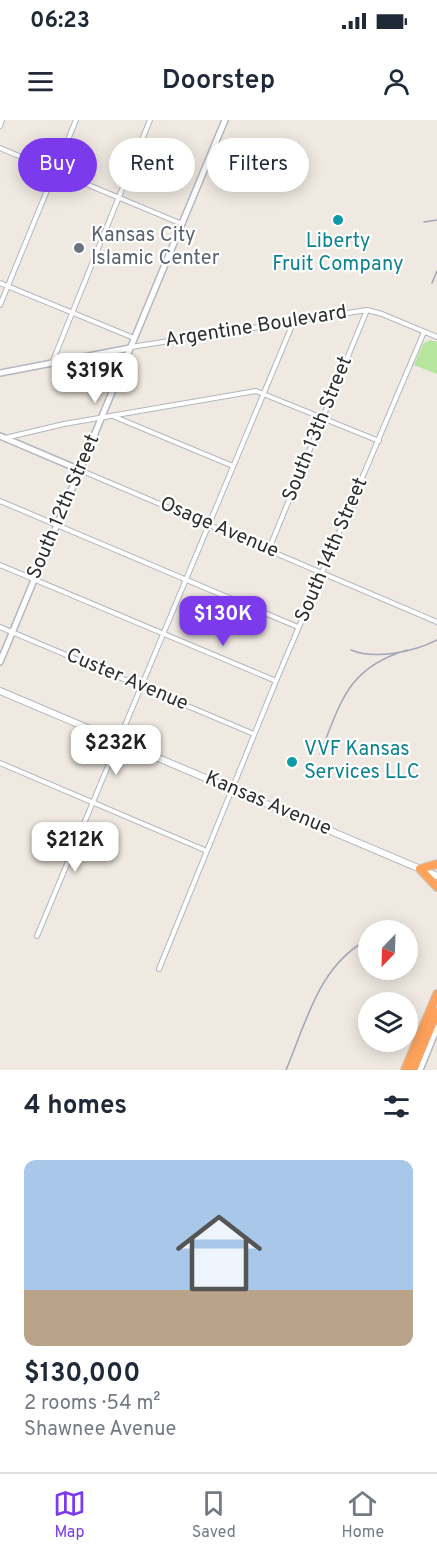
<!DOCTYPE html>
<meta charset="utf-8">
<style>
body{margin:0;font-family:Overpass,sans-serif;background:#f2f2f3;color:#1f2937;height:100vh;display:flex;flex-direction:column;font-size:22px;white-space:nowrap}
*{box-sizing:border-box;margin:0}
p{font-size:20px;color:#747a83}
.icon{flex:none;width:33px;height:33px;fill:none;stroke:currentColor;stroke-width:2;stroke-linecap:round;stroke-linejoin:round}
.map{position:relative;height:950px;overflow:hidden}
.panel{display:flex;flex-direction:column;background:#fff;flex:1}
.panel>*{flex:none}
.top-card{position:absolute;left:18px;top:18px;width:402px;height:54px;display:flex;gap:12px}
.needle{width:39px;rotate:203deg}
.tools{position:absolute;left:358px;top:800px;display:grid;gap:12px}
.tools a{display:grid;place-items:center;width:60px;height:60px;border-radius:50%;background:#fff;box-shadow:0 3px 15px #0003;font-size:30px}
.price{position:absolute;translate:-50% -51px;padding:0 14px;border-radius:12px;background:#fff;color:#222;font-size:20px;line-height:39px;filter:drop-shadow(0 2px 3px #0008)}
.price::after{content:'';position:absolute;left:50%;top:36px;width:18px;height:14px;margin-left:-9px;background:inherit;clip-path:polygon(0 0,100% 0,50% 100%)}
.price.active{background:#7c3aed;color:#fff}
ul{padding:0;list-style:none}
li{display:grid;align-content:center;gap:12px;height:318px;padding:0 24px}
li+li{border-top:2px solid #e0e1e3}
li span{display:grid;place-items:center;height:186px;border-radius:12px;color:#555}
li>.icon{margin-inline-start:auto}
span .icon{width:108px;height:108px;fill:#fffc;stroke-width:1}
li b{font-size:26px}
h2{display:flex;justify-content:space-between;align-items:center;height:72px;padding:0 24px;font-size:26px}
.pill{padding:0 21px;border-radius:27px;background:#fff;box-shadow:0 3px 15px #0003;font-size:21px;line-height:54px}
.pill.active{background:#7c3aed;color:#fff}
.status{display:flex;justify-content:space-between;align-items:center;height:42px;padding:0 30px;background:#fff;direction:ltr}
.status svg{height:16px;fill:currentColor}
header{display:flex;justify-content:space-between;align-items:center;height:78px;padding:0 24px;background:#fff;font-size:27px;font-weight:600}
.menu{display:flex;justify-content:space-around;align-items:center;height:84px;border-top:2px solid #e0e1e3;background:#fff;font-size:16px;color:#747a83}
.menu a{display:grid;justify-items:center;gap:3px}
.menu .active{color:#7c3aed}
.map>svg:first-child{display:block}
.green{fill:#b6e59e}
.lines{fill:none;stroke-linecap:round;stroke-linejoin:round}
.minor-casing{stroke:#b4b7c1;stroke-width:6}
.tertiary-casing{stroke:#b4b7c1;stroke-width:8}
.secondary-casing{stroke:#b4b7c1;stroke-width:8}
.motorway-casing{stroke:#c9c9c9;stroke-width:10}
.minor{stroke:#fff;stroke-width:4}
.tertiary{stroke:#fff;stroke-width:5}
.secondary{stroke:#fff;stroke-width:6}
.motorway{stroke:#ffa35c;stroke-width:8}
.rail{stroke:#a3a6b8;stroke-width:1.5}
.culture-dot{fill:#0f9aa8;stroke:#fff;stroke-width:2}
.worship-dot{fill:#6b7280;stroke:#fff;stroke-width:2}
.labels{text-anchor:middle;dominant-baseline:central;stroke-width:4.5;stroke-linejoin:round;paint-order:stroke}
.worship-label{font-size:20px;fill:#5b616d;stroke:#fff;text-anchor:start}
.culture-label{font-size:20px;fill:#0d838f;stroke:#fff}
.street-label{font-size:20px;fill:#2e2e2e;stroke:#fff}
</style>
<div class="status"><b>06:23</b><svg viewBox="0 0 49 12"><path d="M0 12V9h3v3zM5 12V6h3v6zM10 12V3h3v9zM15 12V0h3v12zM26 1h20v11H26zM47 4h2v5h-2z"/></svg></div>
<header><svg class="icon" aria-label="menu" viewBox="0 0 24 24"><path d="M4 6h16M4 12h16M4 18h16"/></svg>Doorstep<svg class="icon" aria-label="person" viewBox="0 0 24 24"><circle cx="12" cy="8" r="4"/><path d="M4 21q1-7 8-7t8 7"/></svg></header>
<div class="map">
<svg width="437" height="950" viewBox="0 0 437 950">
<rect width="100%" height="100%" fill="#efe9e1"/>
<!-- green -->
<path class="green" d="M430,220l7,2v32l-23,-9 9,-21z"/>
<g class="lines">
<!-- minor casing -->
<g class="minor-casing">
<path id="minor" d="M0,6l2,-6
M0,28l182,76
M0,163l134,55
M0,185l76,-185
M131,227l236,-37 15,4 55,23
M52,243l98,-243
M115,297l118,49
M5,318l59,-14 192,-33 123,50
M80,350l357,152
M0,381l298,126
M269,429l98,-239
M0,445l276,116
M0,507l254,107
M0,643l207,88
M37,816l254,-608v-7
M159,849l117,-288 148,-349"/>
</g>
<!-- tertiary casing -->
<g class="tertiary-casing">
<path id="tertiary" d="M0,253l130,-25
M0,316l80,34
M0,542l225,-542
M420,950l17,-42"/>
</g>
<!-- secondary casing -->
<g class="secondary-casing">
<path id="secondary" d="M0,571l437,185"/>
</g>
<!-- motorway casing -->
<g class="motorway-casing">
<path id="motorway" d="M437,744l-17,5 17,18
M405,950l32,-76
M413,950l24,-58"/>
</g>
<!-- minor -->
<use href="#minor" class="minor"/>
<!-- tertiary -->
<use href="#tertiary" class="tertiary"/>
<!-- secondary -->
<use href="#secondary" class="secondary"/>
<!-- motorway -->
<use href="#motorway" class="motorway"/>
<!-- rail -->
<path class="rail" d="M424,102l13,-2
M432,163l5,-12
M351,530c24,10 63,2 86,-10
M320,634c21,-52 27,-86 87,-104
M388,810l12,-7
M286,950c20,-47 33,-106 83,-131"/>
</g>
<!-- markers -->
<g class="culture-dot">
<circle cx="338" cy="100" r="6"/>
<circle cx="292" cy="642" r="6"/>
</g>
<circle class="worship-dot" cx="79" cy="128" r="6"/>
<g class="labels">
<!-- worship labels -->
<g class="worship-label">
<text x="91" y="116">Kansas City<tspan x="91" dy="23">Islamic Center</tspan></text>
</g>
<!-- culture labels -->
<g class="culture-label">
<text x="338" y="122">Liberty<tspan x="338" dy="23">Fruit Company</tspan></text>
<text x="304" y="630" text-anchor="start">VVF Kansas<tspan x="304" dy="23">Services LLC</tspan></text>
</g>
<!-- street labels -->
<g class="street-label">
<text transform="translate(256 207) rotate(-9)">Argentine Boulevard</text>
<text transform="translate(318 309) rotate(-68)">South 13th Street</text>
<text transform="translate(64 387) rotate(-67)">South 12th Street</text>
<text transform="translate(219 408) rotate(23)">Osage Avenue</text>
<text transform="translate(332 430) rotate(-67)">South 14th Street</text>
<text transform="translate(127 560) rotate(23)">Custer Avenue</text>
<text transform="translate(268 684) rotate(23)">Kansas Avenue</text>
</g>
</g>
</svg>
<div class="tools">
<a><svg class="needle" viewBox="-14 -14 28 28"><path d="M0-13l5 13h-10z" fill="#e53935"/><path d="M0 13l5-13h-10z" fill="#747a83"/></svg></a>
<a><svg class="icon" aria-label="layers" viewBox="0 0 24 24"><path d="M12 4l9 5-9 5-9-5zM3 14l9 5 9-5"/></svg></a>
</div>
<b class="price" style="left:95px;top:284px">$319K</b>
<b class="price active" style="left:223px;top:527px">$130K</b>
<b class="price" style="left:116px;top:656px">$232K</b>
<b class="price" style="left:75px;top:753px">$212K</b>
<div class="top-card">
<a class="pill active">Buy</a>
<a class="pill">Rent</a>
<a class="pill">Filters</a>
</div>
</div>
<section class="panel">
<h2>4 homes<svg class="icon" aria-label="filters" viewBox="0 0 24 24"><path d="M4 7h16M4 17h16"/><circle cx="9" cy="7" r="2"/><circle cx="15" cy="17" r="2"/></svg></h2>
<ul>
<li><span style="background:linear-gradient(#a9c7e8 70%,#b9a48a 0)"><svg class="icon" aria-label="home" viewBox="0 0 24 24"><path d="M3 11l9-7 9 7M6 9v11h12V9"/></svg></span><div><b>$130,000</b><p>2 rooms · 54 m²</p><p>Shawnee Avenue</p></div></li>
</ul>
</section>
<nav class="menu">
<a class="active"><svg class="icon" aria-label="map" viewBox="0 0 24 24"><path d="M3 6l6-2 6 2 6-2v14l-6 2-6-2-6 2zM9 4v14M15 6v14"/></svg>Map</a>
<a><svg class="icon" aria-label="saved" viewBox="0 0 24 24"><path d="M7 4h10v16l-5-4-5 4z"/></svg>Saved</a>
<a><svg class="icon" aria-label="home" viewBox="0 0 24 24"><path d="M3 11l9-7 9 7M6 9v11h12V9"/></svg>Home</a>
</nav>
